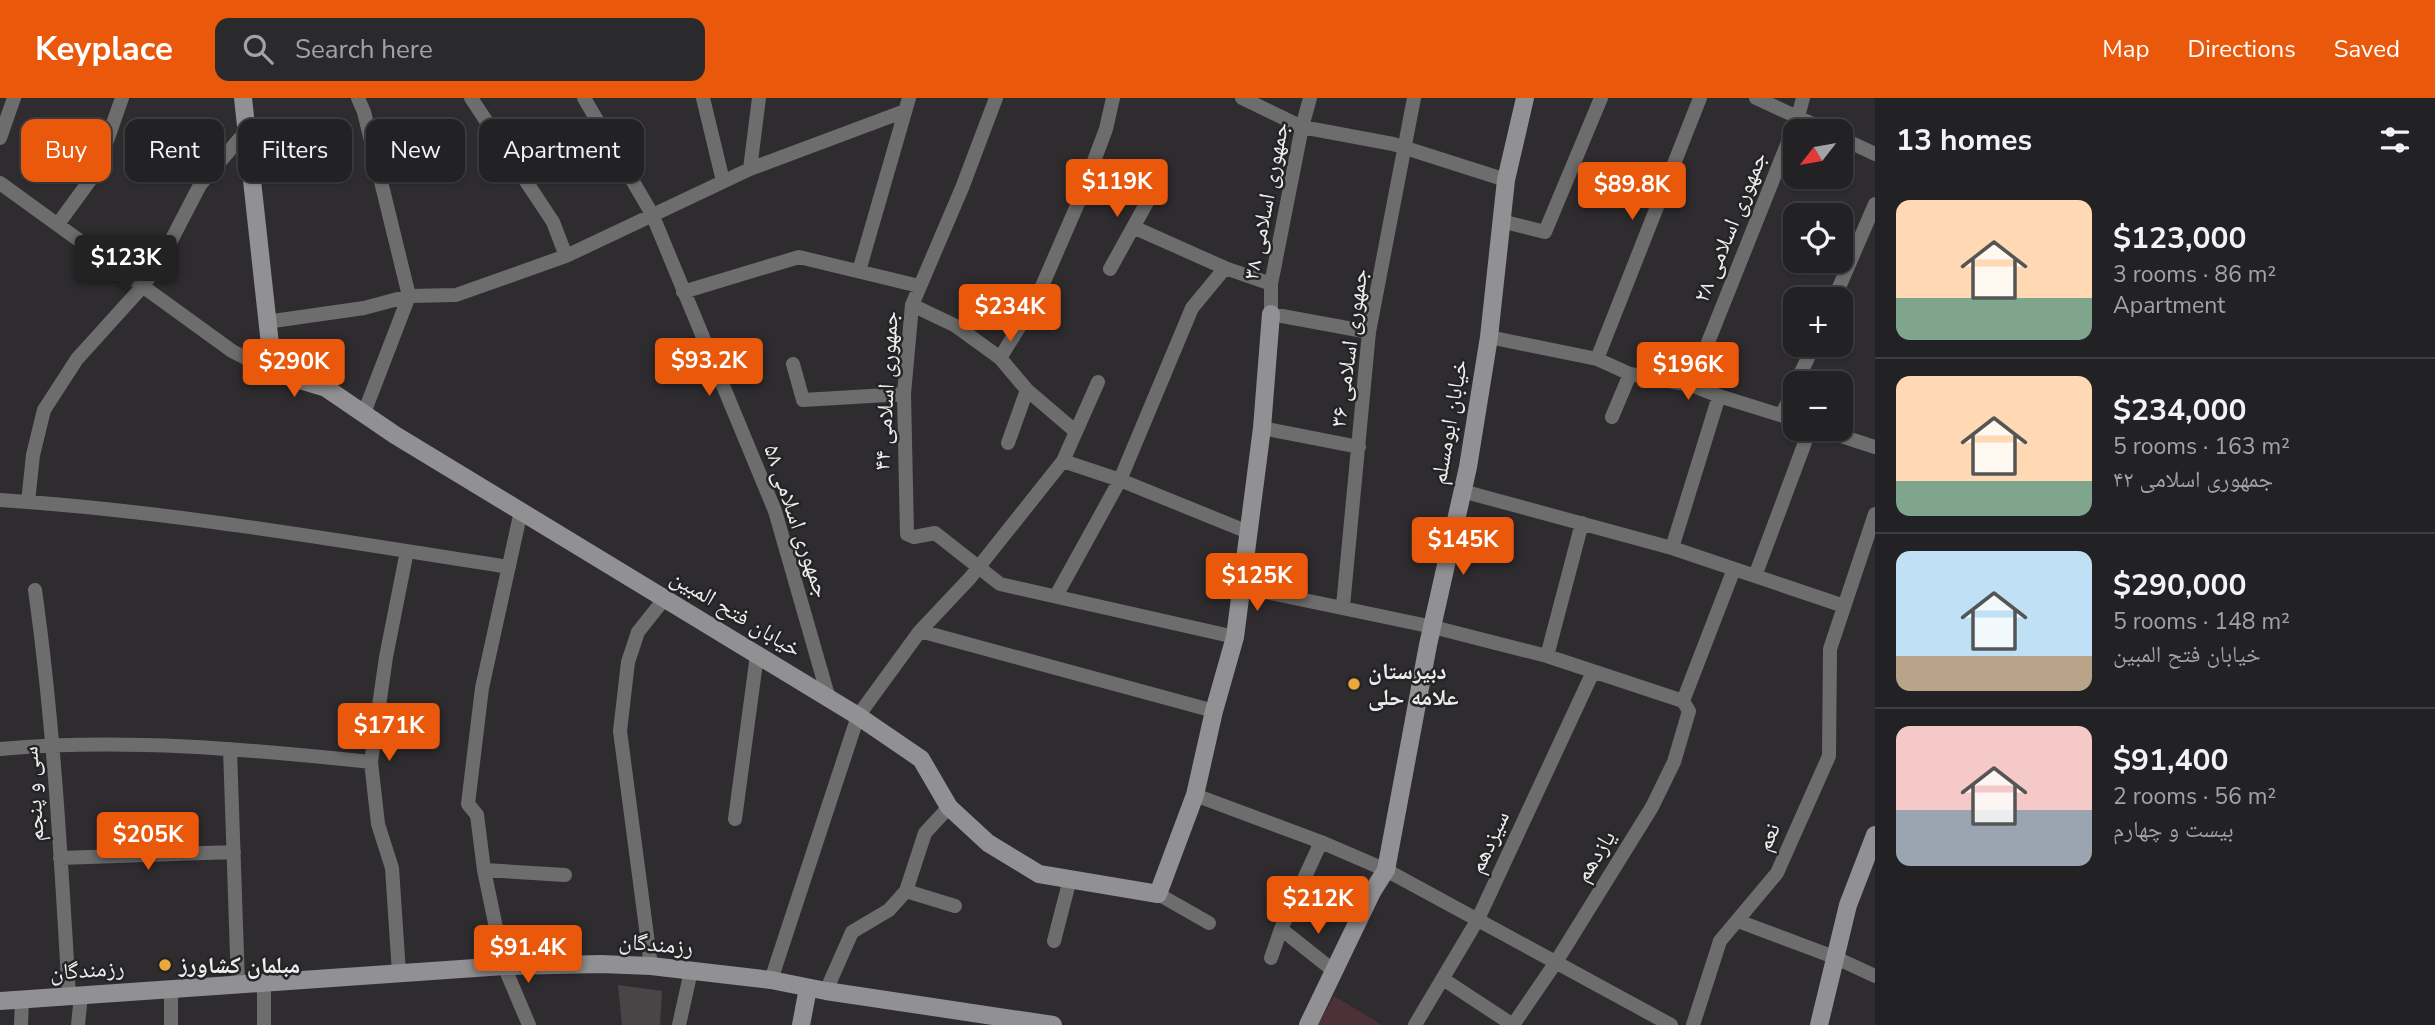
<!DOCTYPE html>
<meta charset="utf-8">
<style>
body{margin:0;font-family:"Nunito Sans","Noto Naskh Arabic",sans-serif;background:#2a292b;color:#f1f3f6;height:100vh;display:flex;flex-direction:column;font-size:26px;white-space:nowrap}
*{box-sizing:border-box;margin:0}
p{font-size:23px;color:#a2a3a6}
.icon{flex:none;width:38px;height:38px;fill:none;stroke:currentColor;stroke-width:2;stroke-linecap:round;stroke-linejoin:round}
.map{position:relative;flex:1;overflow:hidden}
.drawer{display:flex;flex-direction:column;background:#222123;width:560px}
.drawer>*{flex:none}
.top-card{position:absolute;left:21px;top:21px;width:665px;height:63px;display:flex;gap:14px}
.needle{width:46px;rotate:239deg}
.buttons{position:absolute;left:1783px;top:21px;display:grid;gap:14px}
.buttons a{display:grid;place-items:center;width:70px;height:70px;border-radius:14px;background:#222123;box-shadow:0 2px 5px #0004,0 0 0 2px #3f3e41;font-size:35px}
.price{position:absolute;translate:-50% -60px;padding:0 16px;border-radius:7px;background:#ea580c;color:#fff;font-size:23px;line-height:46px;filter:drop-shadow(0 2px 4px #0008)}
.price::after{content:'';position:absolute;left:50%;top:42px;width:21px;height:16px;margin-left:-10px;background:inherit;clip-path:polygon(0 0,100% 0,50% 100%)}
.price.on{background:#222;color:#fff}
ul{padding:0;list-style:none}
li{display:flex;align-items:center;gap:21px;height:175px;padding:0 21px}
li+li{border-top:2px solid #3f3e41}
li span{display:grid;place-items:center;flex:none;width:196px;height:140px;border-radius:14px;color:#555}
li>.icon{margin-inline-start:auto}
span .icon{width:84px;height:84px;fill:#fffc;stroke-width:1}
li b{font-size:30px}
h2{display:flex;justify-content:space-between;align-items:center;height:84px;padding:0 21px;font-size:30px}
.pill{padding:0 24px;border-radius:14px;background:#222123;box-shadow:0 2px 5px #0004,0 0 0 2px #3f3e41;font-size:24px;line-height:63px}
.pill.on{background:#ea580c;color:#fff}
header{display:flex;align-items:center;gap:42px;box-sizing:border-box;height:98px;padding:0 35px;background:#ea580c;color:#fff}
header strong{font-size:33px}
nav{display:flex;gap:38px;margin-inline-start:auto;font-size:24px}
.search{width:490px;height:63px;background:#2a292b;display:flex;align-items:center;gap:18px;box-sizing:border-box;padding:0 24px;border-radius:14px;color:#a2a3a6;font-size:26px}
main{display:flex;flex:1;min-height:0}
.map>svg:first-child{display:block}
.green{fill:#4c3238}
.building{fill:#484547}
.lines{fill:none;stroke-linecap:round;stroke-linejoin:round}
.street{stroke:#6d6d6e;stroke-width:14}
.secondary{stroke:#919093;stroke-width:18}
.poi-dot{fill:#eca93a;stroke:#242325;stroke-width:2.5}
.labels{text-anchor:middle;dominant-baseline:central;stroke-width:5;stroke-linejoin:round;paint-order:stroke}
.street-label{font-size:23px;fill:#eeedee;stroke:#242325}
.poi-label{font-size:23px;font-weight:bold;fill:#eeedee;stroke:#242325;text-anchor:start}
</style>
<header>
<strong>Keyplace</strong>
<div class="search"><svg class="icon" aria-label="search" viewBox="0 0 24 24"><circle cx="10" cy="10" r="6"/><path d="M15 15l6 6"/></svg>Search here</div>
<nav><a>Map</a><a>Directions</a><a>Saved</a></nav>
</header>
<main>
<div class="map">
<svg width="1875" height="927" viewBox="0 0 1875 927">
<rect width="100%" height="100%" fill="#2e2c2f"/>
<!-- green -->
<path class="green" d="M1334,898l48,29h-64z"/>
<!-- building -->
<path class="building" d="M618,887l44,6 -2,34h-38z"/>
<g class="lines">
<!-- street -->
<path class="street" d="M358,0l6,14 45,184 -45,117
M471,0l82,124 13,34
M584,0l68,116 123,297 54,188
M703,0l20,83
M996,0l-34,90 -50,117 -8,89 3,140 7,3 21,-4 65,51 235,53
M1242,0l60,29 91,17 113,36
M1310,0l-8,29 -31,157v30l98,18
M1756,0l72,33
M0,40l14,-40
M1841,40l34,16
M750,71l9,-71
M0,85l232,168 41,21
M1501,123l44,11 56,-134
M58,126l38,-52 26,-74
M1133,129l92,41 46,16
M1110,171l46,-83
M859,173l50,-173
M683,194l116,-35 120,29
M1834,201l41,-95
M912,207l44,21 44,32 27,32 48,41
M266,224l98,-14 45,-12 47,-1 110,-39 184,-87 155,-58
M1489,239l108,22 33,15 61,11
M1000,260l36,-58 43,-99 27,-72 7,-31
M1597,261l103,-261
M793,266l10,36 101,-6
M1796,285l18,-38
M1719,298l77,24
M1782,316l14,-29
M1612,319l18,-43
M1262,330l97,19
M1820,331l55,18
M1008,345l19,-53
M1063,363l57,19 128,52
M1462,393l210,57 47,-152 -28,-11 107,-268 5,-19
M0,402c171,11 340,41 509,67
M28,404l5,-47 11,-45 33,-51 66,-73 18,-26 39,-75 47,-55
M521,413l-39,177 -14,116 9,11 7,55 20,96 25,59
M1672,450l172,58
M1755,478l55,-147
M1242,489l191,40 114,29 136,45 51,-132
M35,492c19,135 26,270 34,406
M1056,498l64,-116 72,-172 33,-40
M1343,508l26,-274 45,-234
M920,533l294,80
M1547,558l35,-133
M0,651c123,-11 248,0 371,13
M230,651l8,235
M1195,697l126,47 65,28 285,155
M735,721l22,-164
M60,760l174,-6
M484,772l81,5
M906,793l49,15
M1158,796l51,29
M1738,823l96,36 41,19
M1281,831l53,42
M1054,843l16,-62
M1271,860l10,-29 40,-87
M651,868l-31,-235 8,-69 10,-30 27,-34
M399,875l-7,-105 -14,-44 -7,-62 15,-105 21,-106
M1443,881l70,46
M771,882l87,-264 62,-85 50,-53 93,-117 35,-79
M264,885v42
M826,893l26,-59 37,-22 17,-19 19,-58 24,-26
M21,927l1,-26
M78,927l3,-30
M171,927v-36
M679,927l12,-54
M1415,927l63,-106 115,-247
M1513,927l43,-63 96,-155 22,-45 15,-51 -6,-10
M1693,927l27,-84 57,-68 52,-117 1,-107 45,-135"/>
<!-- secondary -->
<path class="secondary" d="M243,0l30,274 53,16 69,47 463,281 63,43 28,48 39,36 51,31 119,20 37,-99 19,-84 21,-74 27,-209 9,-114
M0,903l504,-35 97,-2 50,2 120,14 55,11 227,34
M801,927l7,-37
M1308,927l64,-133 14,-22 42,-225 40,-178 21,-130 17,-157 19,-82
M1819,927l29,-120 27,-70"/>
</g>
<!-- markers -->
<g class="poi-dot">
<circle cx="1354" cy="586" r="7"/>
<circle cx="165" cy="867" r="7"/>
</g>
<g class="labels">
<!-- street labels -->
<g class="street-label">
<text transform="translate(1266 103) rotate(-79)">جمهوری اسلامی ۳۸</text>
<text transform="translate(1730 129) rotate(-68)">جمهوری اسلامی ۲۸</text>
<text transform="translate(1349 250) rotate(-82)">جمهوری اسلامی ۳۶</text>
<text transform="translate(886 293) rotate(-87)">جمهوری اسلامی ۴۴</text>
<text transform="translate(1449 324) rotate(-80)">خیابان ابومسلم</text>
<text transform="translate(797 423) rotate(71)">جمهوری اسلامی ۵۸</text>
<text transform="translate(736 515) rotate(31)">خیابان فتح المبین</text>
<text transform="translate(33 696) rotate(-94)">سی و پنجم</text>
<text transform="translate(1768 739) rotate(-66)">نعم</text>
<text transform="translate(1489 744) rotate(-65)">سیزدهم</text>
<text transform="translate(1595 758) rotate(-58)">یازدهم</text>
<text transform="translate(656 846) rotate(5)">رزمندگان</text>
<text transform="translate(87 872) rotate(-4)">رزمندگان</text>
</g>
<!-- poi labels -->
<g class="poi-label">
<text x="1368" y="573">دبیرستان<tspan x="1368" dy="26">علامه حلی</tspan></text>
<text x="179" y="867">مبلمان کشاورز</text>
</g>
</g>
</svg>
<div class="buttons">
<a><svg class="needle" viewBox="-14 -14 28 28"><path d="M0-13l5 13h-10z" fill="#e53935"/><path d="M0 13l5-13h-10z" fill="#a2a3a6"/></svg></a>
<a><svg class="icon" aria-label="locate" viewBox="0 0 24 24"><circle cx="12" cy="12" r="6"/><path d="M12 2v4M12 18v4M2 12h4M18 12h4"/></svg></a>
<a>+</a>
<a>−</a>
</div>
<b class="price" style="left:1117px;top:121px">$119K</b>
<b class="price" style="left:1632px;top:124px">$89.8K</b>
<b class="price on" style="left:126px;top:197px">$123K</b>
<b class="price" style="left:1010px;top:246px">$234K</b>
<b class="price" style="left:709px;top:300px">$93.2K</b>
<b class="price" style="left:294px;top:301px">$290K</b>
<b class="price" style="left:1688px;top:304px">$196K</b>
<b class="price" style="left:1463px;top:479px">$145K</b>
<b class="price" style="left:1257px;top:515px">$125K</b>
<b class="price" style="left:389px;top:665px">$171K</b>
<b class="price" style="left:148px;top:774px">$205K</b>
<b class="price" style="left:1318px;top:838px">$212K</b>
<b class="price" style="left:528px;top:887px">$91.4K</b>
<div class="top-card">
<a class="pill on">Buy</a>
<a class="pill">Rent</a>
<a class="pill">Filters</a>
<a class="pill">New</a>
<a class="pill">Apartment</a>
</div>
</div>
<section class="drawer">
<h2>13 homes<svg class="icon" aria-label="filters" viewBox="0 0 24 24"><path d="M4 7h16M4 17h16"/><circle cx="9" cy="7" r="2"/><circle cx="15" cy="17" r="2"/></svg></h2>
<ul>
<li><span style="background:linear-gradient(#ffd9b3 70%,#7fa58c 0)"><svg class="icon" aria-label="home" viewBox="0 0 24 24"><path d="M3 11l9-7 9 7M6 9v11h12V9"/></svg></span><div><b>$123,000</b><p>3 rooms · 86 m²</p><p>Apartment</p></div></li>
<li><span style="background:linear-gradient(#ffd9b3 75%,#7fa58c 0)"><svg class="icon" aria-label="home" viewBox="0 0 24 24"><path d="M3 11l9-7 9 7M6 9v11h12V9"/></svg></span><div><b>$234,000</b><p>5 rooms · 163 m²</p><p>جمهوری اسلامی ۴۲</p></div></li>
<li><span style="background:linear-gradient(#bfe0f5 75%,#b9a48a 0)"><svg class="icon" aria-label="home" viewBox="0 0 24 24"><path d="M3 11l9-7 9 7M6 9v11h12V9"/></svg></span><div><b>$290,000</b><p>5 rooms · 148 m²</p><p>خیابان فتح المبین</p></div></li>
<li><span style="background:linear-gradient(#f6c9c9 60%,#9aa5b1 0)"><svg class="icon" aria-label="home" viewBox="0 0 24 24"><path d="M3 11l9-7 9 7M6 9v11h12V9"/></svg></span><div><b>$91,400</b><p>2 rooms · 56 m²</p><p>بیست و چهارم</p></div></li>
</ul>
</section>
</main>
